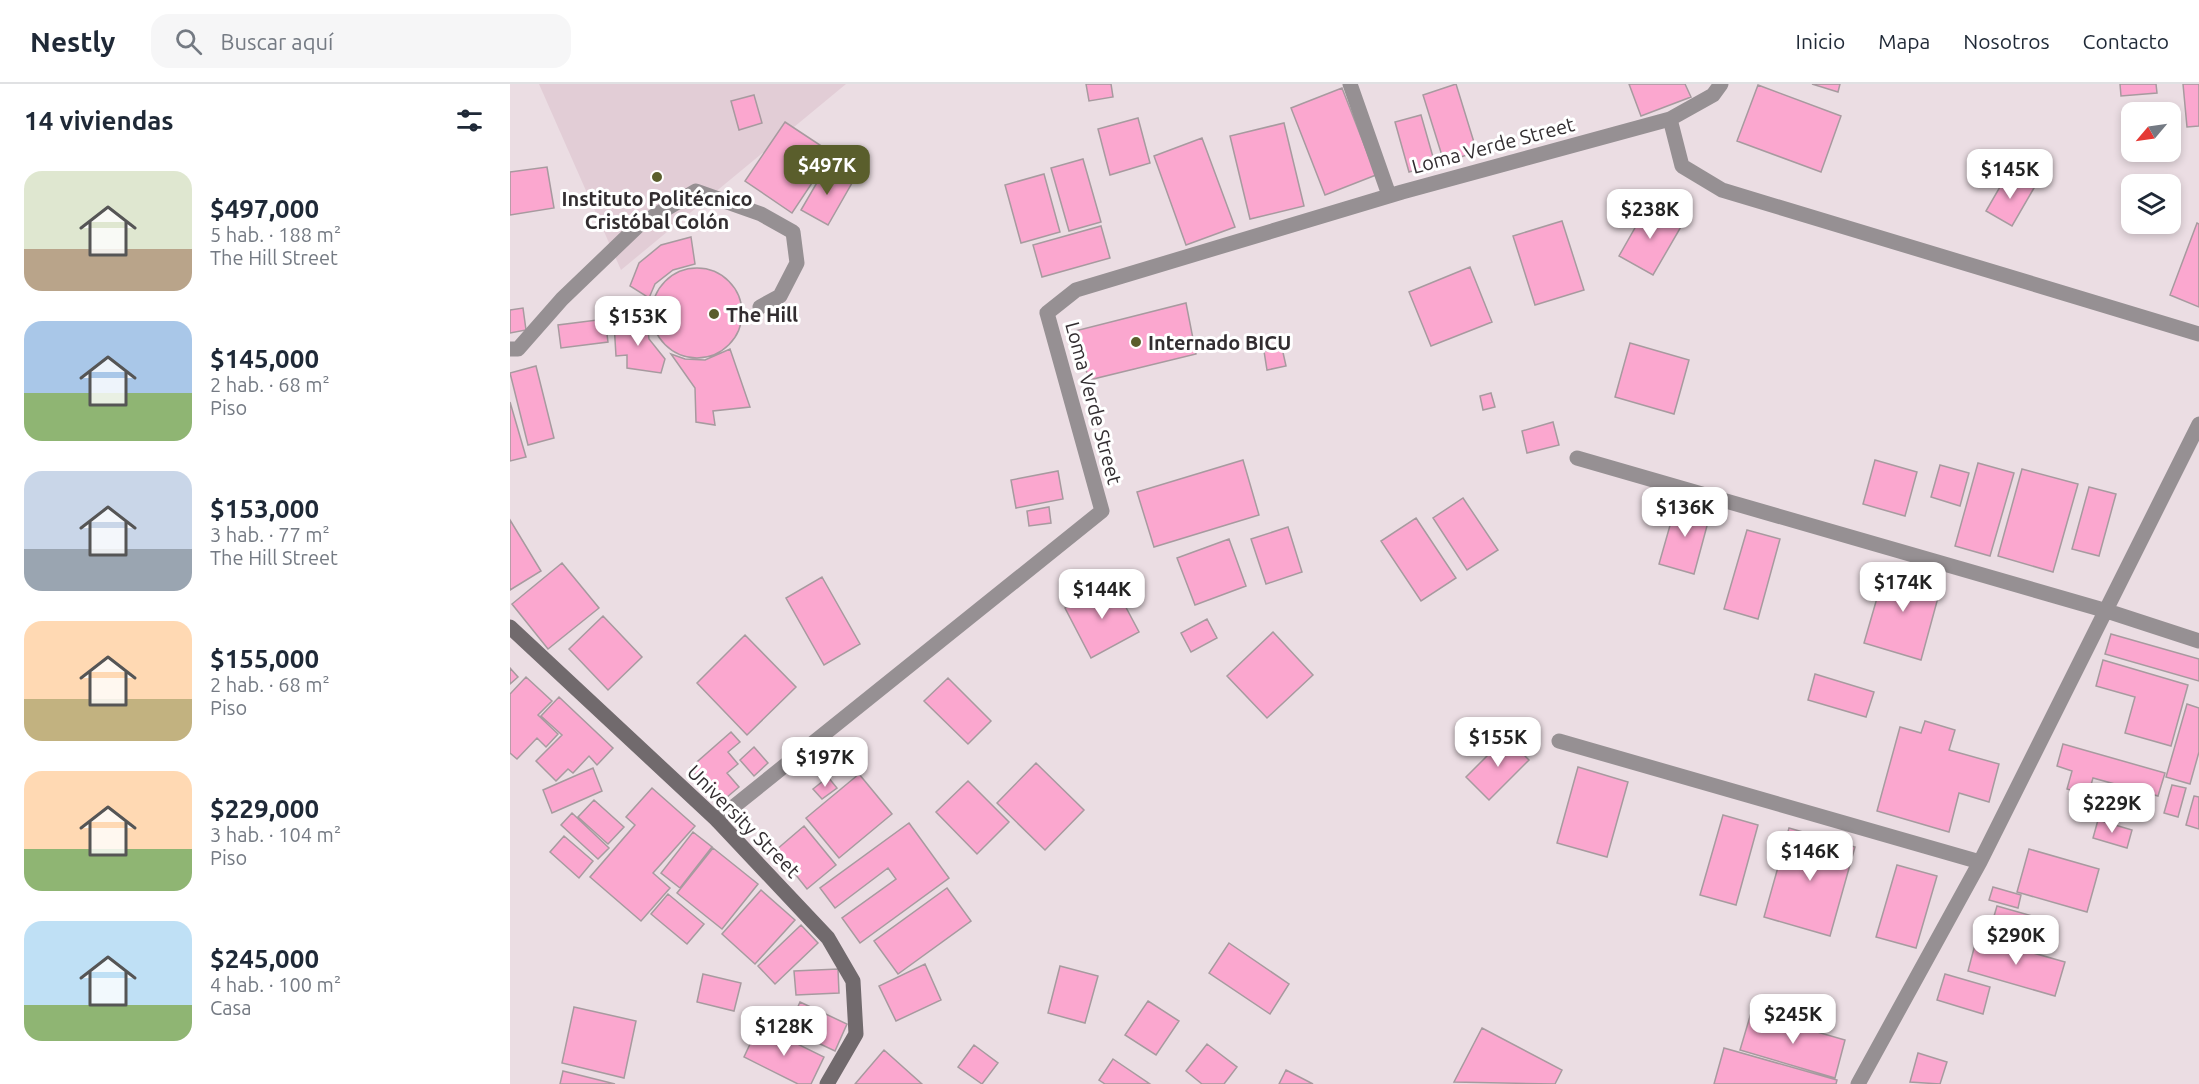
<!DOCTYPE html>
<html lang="es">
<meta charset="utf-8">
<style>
body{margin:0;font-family:Ubuntu,sans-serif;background:#f6f6f7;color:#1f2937;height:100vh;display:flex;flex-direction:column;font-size:22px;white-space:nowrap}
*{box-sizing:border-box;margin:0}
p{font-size:20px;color:#747a83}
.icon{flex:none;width:33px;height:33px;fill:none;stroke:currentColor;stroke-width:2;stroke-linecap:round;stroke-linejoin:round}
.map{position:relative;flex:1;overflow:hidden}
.side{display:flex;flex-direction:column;background:#fff;width:510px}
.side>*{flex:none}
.needle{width:39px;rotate:241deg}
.buttons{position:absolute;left:1611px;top:18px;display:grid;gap:12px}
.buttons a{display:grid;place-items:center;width:60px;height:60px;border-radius:12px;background:#fff;box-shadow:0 3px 9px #0003;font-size:30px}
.price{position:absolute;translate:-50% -51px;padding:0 14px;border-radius:12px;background:#fff;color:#222;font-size:20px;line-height:39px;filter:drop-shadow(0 2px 3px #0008)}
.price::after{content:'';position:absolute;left:50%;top:36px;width:18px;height:14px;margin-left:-9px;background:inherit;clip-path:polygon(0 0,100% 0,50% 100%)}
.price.active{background:#5a5e2c;color:#fff}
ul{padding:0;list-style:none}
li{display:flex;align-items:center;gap:18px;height:150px;padding:0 24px}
li span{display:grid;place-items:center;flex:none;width:168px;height:120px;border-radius:18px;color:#555}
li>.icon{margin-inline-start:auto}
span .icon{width:72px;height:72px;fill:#fffc;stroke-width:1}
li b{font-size:26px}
h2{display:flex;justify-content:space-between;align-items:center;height:72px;padding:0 24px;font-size:26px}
header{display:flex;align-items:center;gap:36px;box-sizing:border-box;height:84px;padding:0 30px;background:#fff;border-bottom:2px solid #e0e1e3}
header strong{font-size:28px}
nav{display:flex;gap:33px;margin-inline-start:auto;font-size:21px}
.search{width:420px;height:54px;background:#f6f6f7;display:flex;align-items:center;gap:15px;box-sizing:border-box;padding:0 21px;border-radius:18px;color:#747a83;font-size:22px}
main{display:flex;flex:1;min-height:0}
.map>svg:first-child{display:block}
.built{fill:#e2cdd6}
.building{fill:#fba7cf;stroke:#a79a9f;stroke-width:1.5}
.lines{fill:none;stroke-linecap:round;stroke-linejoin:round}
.street{stroke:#969093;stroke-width:15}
.secondary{stroke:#716a6d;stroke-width:15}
.poi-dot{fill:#5a5e2c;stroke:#fff;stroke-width:2}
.labels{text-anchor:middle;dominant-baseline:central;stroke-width:6;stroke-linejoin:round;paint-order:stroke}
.street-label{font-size:20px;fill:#322d30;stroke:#fff}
.poi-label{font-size:20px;font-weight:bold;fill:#322d30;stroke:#fff;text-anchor:start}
</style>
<header>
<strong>Nestly</strong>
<div class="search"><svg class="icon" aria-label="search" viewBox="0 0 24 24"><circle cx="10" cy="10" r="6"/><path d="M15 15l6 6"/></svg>Buscar aquí</div>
<nav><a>Inicio</a><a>Mapa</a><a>Nosotros</a><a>Contacto</a></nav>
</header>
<main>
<section class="side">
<h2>14 viviendas<svg class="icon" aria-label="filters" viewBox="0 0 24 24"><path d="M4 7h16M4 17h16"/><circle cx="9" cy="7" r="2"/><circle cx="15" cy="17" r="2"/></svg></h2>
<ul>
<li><span style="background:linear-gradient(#dfe7d0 65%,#b9a48a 0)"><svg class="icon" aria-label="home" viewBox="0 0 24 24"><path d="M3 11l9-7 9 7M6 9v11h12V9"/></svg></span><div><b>$497,000</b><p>5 hab. · 188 m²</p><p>The Hill Street</p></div></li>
<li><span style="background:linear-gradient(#a9c7e8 60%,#8fb573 0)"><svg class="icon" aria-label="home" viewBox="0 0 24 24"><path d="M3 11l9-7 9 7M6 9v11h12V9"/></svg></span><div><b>$145,000</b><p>2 hab. · 68 m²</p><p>Piso</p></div></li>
<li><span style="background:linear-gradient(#c9d6e8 65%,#9aa5b1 0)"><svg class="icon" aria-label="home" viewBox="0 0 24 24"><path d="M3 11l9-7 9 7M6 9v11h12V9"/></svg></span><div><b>$153,000</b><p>3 hab. · 77 m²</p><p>The Hill Street</p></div></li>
<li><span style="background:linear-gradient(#ffd9b3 65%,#c2b280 0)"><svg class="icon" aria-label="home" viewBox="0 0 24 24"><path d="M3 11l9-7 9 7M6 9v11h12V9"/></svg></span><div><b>$155,000</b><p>2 hab. · 68 m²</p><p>Piso</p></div></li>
<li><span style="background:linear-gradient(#ffd9b3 65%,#8fb573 0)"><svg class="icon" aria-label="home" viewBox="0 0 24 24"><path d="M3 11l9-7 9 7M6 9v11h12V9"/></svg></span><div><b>$229,000</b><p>3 hab. · 104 m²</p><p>Piso</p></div></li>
<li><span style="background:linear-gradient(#bfe0f5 70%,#8fb573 0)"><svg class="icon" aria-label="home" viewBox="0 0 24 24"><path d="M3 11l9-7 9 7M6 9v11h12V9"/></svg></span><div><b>$245,000</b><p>4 hab. · 100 m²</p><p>Casa</p></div></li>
</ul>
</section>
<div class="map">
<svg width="1689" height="1000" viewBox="0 0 1689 1000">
<rect width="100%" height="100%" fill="#ebdde3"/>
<!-- built -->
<path class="built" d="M29,0h307l-225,186z"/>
<!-- building -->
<path class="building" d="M576,0h25l2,13 -24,4z
M946,0l21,68 -33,10 -21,-67z
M1119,0h56l6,13 -50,19z
M1302,0h28l-2,8z
M1610,0h36l1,9 -36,3z
M1673,0h16v42l-12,1z
M1248,1l83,31 -20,56 -84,-31z
M832,4l34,87 -51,20 -34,-87z
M244,11l8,28 -23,7 -8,-29z
M911,31l14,49 -26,8 -14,-50z
M628,34l12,45 -40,12 -12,-46z
M275,38l47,31 -40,60 -47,-32z
M774,39l20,83 -54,13 -20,-83z
M692,54l33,89 -49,18 -32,-89z
M573,75l18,63 -32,9 -18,-63z
M37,83l7,41 -44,7v-43z
M316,83l26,16 -24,42 -27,-15z
M1498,89l26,15 -22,38 -26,-15z
M534,90l16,58 -39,11 -16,-58z
M1138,121l34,20 -29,50 -34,-19z
M1052,137l22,69 -49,15 -22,-69z
M1687,139l2,1v83l-29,-12z
M591,142l9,32 -68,19 -9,-32z
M181,153l4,27 -22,6 -18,14 -6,14 -19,-12 9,-23 22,-18z
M960,183l22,55 -61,24 -22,-54z
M142 229a45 45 0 1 1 90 0a45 45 0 1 1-90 0Z
M676,219l10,51 -107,26 -14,-49z
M13,224l3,22 -16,3v-23z
M95,235l3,23 -47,6 -3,-23z
M104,239h33l2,16 16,20 -4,14 -34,-5v-13l-11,1z
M1120,259l59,17 -15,54 -59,-17z
M772,264l4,18 -19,4 -3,-19z
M220,265l20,58 -37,4 2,14 -19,-3 -1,-34 -24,-34 14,5 20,1z
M26,282l18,72 -26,7 -18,-72z
M981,309l4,14 -12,3 -3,-14z
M0,318l16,55 -16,4z
M1043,338l6,23 -32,8 -5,-22z
M733,376l16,55 -105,32 -17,-55z
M1365,376l42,12 -12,44 -42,-12z
M1468,379l36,10 -24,83 -35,-10z
M1430,381l29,8 -9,33 -29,-9z
M1512,385l56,15 -25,88 -55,-16z
M548,387l5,28 -47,9 -5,-28z
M1579,403l27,7 -17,62 -27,-7z
M953,414l35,52 -31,20 -34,-52z
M1167,417l34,10 -17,63 -35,-10z
M539,423l2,16 -22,3 -2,-15z
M906,434l40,60 -35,23 -40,-60z
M0,436l31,51 -31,19z
M778,443l14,45 -36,12 -15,-45z
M1237,446l33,9 -22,80 -34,-10z
M719,455l17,47 -51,19 -18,-47z
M52,479l37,45 -51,41 -36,-45z
M1376,483l56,16 -21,77 -57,-17z
M312,493l38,67 -36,21 -38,-67z
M603,499l26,49 -48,26 -26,-50z
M93,532l39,41 -34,33 -39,-41z
M697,535l10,19 -26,14 -10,-19z
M763,548l40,43 -46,43 -40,-42z
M1601,550l88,25v22l-94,-27z
M235,551l51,52 -49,48 -50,-52z
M1593,576l85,25 -17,61 -46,-13 10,-36 -39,-11z
M0,584l8,9 -8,7z
M1305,590l59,18 -8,25 -58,-17z
M16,593l26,24 -14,14 20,19 -12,13 -9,-9 -20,21 -7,-6v-59z
M438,594l43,43 -23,23 -44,-43z
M49,613l54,51 -16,17 -8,-9 -16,17 -5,-4 -12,12 -20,-20 26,-26 -21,-19z
M1677,620l12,4v44l-9,32 -24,-7z
M1415,637l30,9 -6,20 50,14 -10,38 -30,-9 -10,39 -72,-21 23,-84 21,6z
M221,648l9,10 -12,10 10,12 -11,9 12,14 -19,16 -30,-35z
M996,653l23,23 -40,40 -23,-23z
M1553,660l102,29 -7,23 -65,-18 -5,17 -21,-6 5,-18 -15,-5z
M244,663l14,16 -14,13 -14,-16z
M526,679l48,47 -39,40 -48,-47z
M1068,683l50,15 -21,75 -50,-14z
M83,684l9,23 -50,22 -9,-23z
M349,690l33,40 -53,44 -33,-40z
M318,693l9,11 -15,11 -9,-10z
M458,697l41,41 -32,32 -41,-42z
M1662,701l14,3 -8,29 -14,-4z
M142,704l43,38 -42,47 17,15 -29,33 -51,-44 45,-52 -9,-8z
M1684,712l5,1v32l-13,-4z
M84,716l30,27 -16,17 -30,-27z
M62,729l37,35 -11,11 -37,-34z
M1213,731l35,10 -22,80 -36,-10z
M1588,736l34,10 -5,18 -34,-10z
M399,739l40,55 -89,65 -18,-25 54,-39 -8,-11 -53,40 -15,-20z
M294,742l32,39 -29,24 -31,-39z
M1279,744l66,19 -25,89 -66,-19z
M183,748l19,15 -32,41 -19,-15z
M54,752l29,25 -14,17 -29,-26z
M203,764l45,36 -36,45 -45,-36z
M1519,765l70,20 -12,43 -70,-20z
M1387,781l40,11 -21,72 -40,-11z
M1483,803l28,8 -3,13 -29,-8z
M437,804l24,33 -73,53 -24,-33z
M251,806l34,30 -40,44 -33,-30z
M158,810l36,30 -17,20 -36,-30z
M1487,822l53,15 -8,27 -53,-15z
M291,841l17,18 -43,41 -17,-18z
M1467,853l88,25 -10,34 -87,-25z
M719,859l60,41 -19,30 -61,-41z
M415,880l16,36 -45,21 -17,-35z
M550,882l38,10 -13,47 -37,-10z
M328,885l1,24 -43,2 -2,-24z
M193,890l38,9 -7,28 -37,-9z
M1435,890l45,13 -7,27 -46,-14z
M638,917l31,20 -23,34 -31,-20z
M290,918l47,22 -12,27 -47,-22z
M64,923l62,14 -12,57 -62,-15z
M1241,929l94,27 -10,38 -95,-28z
M249,941l65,32 -13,27h-13l-54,-27z
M972,944l80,42 -7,14 -101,-2z
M697,960l30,23 -13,17h-22l-16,-13z
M464,961l24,18 -16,21 -24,-17z
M1214,964l113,32 -1,4h-122z
M374,966l38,34h-67z
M1408,969l29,9 -7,22 -30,-2z
M603,975l37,25h-45l-6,-4z
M776,986l27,14h-34z
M53,987l52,13h-55z"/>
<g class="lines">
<!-- street -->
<path class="street" d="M840,0l39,111
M1160,35l12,47 40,24 477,144
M0,265h8l44,-50 77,-74 57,-34 65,23 32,18 4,31 -17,33 -20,11
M1067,374l530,153 92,30
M1049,657l421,121
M207,736l385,-309 -55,-198 29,-23 326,-98 268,-73 43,-24 8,-11
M1348,1000l122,-222 219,-438"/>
<!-- secondary -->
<path class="secondary" d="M0,543l207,193 111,118 25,43 3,53 -29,50"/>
</g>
<!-- markers -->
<g class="poi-dot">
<circle cx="147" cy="93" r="6"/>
<circle cx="204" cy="230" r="6"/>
<circle cx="626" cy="258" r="6"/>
</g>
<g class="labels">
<!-- street labels -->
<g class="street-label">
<text transform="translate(983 61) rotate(-15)">Loma Verde Street</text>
<text transform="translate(584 319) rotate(75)">Loma Verde Street</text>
<text transform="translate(234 737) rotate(45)">University Street</text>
</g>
<!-- poi labels -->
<g class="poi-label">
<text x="147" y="114" text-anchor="middle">Instituto Politécnico<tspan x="147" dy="23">Cristóbal Colón</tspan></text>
<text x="216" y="230">The Hill</text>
<text x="638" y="258">Internado BICU</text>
</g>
</g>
</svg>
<div class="buttons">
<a><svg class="needle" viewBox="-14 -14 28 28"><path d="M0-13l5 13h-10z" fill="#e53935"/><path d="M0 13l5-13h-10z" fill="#747a83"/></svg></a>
<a><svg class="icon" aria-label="layers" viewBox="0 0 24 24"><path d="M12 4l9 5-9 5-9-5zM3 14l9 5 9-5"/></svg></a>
</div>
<b class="price active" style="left:317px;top:112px">$497K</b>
<b class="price" style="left:1500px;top:116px">$145K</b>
<b class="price" style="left:1140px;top:156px">$238K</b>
<b class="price" style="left:128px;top:263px">$153K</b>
<b class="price" style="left:1175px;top:454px">$136K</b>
<b class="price" style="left:1393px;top:529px">$174K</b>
<b class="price" style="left:592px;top:536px">$144K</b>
<b class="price" style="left:988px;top:684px">$155K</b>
<b class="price" style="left:315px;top:704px">$197K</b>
<b class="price" style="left:1602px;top:750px">$229K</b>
<b class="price" style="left:1300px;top:798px">$146K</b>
<b class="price" style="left:1506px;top:882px">$290K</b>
<b class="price" style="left:1283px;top:961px">$245K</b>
<b class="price" style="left:274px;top:973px">$128K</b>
</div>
</main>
